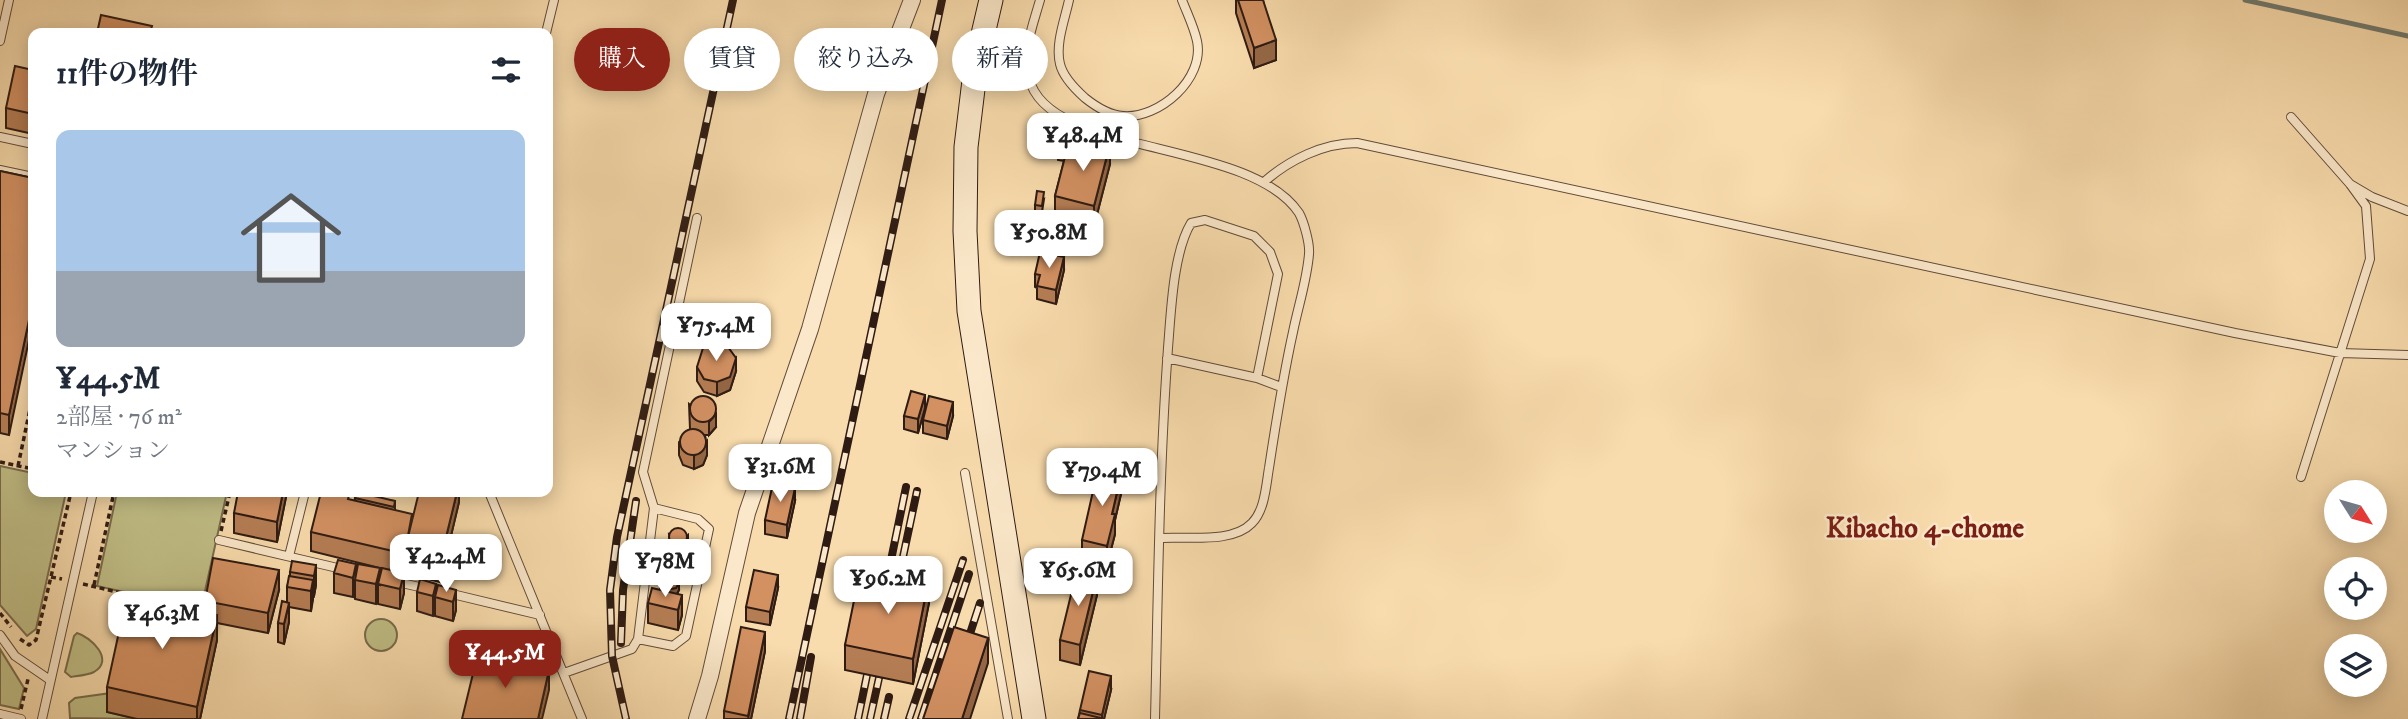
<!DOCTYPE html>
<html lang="ja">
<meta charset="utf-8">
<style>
body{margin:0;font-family:"IM FELL DW Pica","Noto Serif JP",serif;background:#f2f2f3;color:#1f2937;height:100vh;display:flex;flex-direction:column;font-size:26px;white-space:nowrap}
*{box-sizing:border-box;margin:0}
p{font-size:23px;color:#747a83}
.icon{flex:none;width:38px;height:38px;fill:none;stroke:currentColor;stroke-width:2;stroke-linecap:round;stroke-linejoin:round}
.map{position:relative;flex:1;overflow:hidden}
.drawer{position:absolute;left:28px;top:28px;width:525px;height:469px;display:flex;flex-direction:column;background:#fff;border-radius:14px;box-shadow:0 4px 18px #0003}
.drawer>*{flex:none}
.guide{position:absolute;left:574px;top:28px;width:665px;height:63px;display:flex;gap:14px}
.needle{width:46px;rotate:127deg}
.fabs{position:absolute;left:2324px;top:480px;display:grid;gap:14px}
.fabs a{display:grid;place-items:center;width:63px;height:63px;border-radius:50%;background:#fff;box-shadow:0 4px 18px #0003;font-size:35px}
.price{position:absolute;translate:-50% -60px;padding:0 16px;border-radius:14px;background:#fff;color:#222;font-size:23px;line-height:46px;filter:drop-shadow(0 2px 4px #0008)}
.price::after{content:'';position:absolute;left:50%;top:42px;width:21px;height:16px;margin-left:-10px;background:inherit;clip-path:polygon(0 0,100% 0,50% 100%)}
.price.on{background:#8f2418;color:#fff}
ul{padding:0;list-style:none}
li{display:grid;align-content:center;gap:14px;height:371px;padding:0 28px}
li span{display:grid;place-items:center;height:217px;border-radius:14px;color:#555}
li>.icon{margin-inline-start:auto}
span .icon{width:126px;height:126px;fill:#fffc;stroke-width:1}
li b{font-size:30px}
h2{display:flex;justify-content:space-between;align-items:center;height:84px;padding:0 28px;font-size:30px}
.chip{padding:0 24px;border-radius:32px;background:#fff;box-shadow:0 4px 18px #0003;font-size:24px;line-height:63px}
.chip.on{background:#8f2418;color:#fff}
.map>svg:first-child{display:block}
.green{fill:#c1bf87;stroke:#786d4d;stroke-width:2}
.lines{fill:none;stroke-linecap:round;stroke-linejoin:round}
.stream{stroke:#717b6f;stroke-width:5}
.lane-casing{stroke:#614b3a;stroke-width:10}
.street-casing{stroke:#614b3a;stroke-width:18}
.secondary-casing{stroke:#2e1b13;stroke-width:25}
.path{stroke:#2e1b13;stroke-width:3.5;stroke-dasharray:5 3.5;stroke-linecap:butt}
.lane{stroke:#fbe8ca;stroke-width:8}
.street{stroke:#fbe8ca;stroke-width:16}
.secondary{stroke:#fbe8ca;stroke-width:23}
.rail-casing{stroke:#2e1b13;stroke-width:8}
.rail{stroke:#fbe8ca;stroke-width:5;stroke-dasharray:16;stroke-linecap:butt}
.wall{fill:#b57d54;stroke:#2e1b13;stroke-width:2}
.shaded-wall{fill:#946645;stroke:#2e1b13;stroke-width:2}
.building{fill:#d39162;stroke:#2e1b13;stroke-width:2}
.labels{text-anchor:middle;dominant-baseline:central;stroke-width:5;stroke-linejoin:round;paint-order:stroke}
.neighbourhood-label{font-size:28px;font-weight:bold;fill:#7a1f14;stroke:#fbe8ca}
</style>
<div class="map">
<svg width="2408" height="719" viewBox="0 0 2408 719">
<rect width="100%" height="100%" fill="#f9dcad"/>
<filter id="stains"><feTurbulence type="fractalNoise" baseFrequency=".00286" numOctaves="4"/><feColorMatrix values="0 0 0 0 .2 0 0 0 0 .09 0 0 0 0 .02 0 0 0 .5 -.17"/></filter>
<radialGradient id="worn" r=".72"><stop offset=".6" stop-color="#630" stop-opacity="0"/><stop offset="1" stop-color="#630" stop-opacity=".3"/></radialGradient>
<!-- green -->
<path class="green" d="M0,466l33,7v19h33l-30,137 -9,7 -27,-31z
M117,492h110l-26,117 -104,-23z
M365 635a16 16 0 1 1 32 0a16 16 0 1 1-32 0Z
M77,633c14,4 38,27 17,39 -6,3 -17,4 -23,5l-6,-5 9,-36z
M0,649l24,39 -5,21 -19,-4z
M111,693l-4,19 30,7 -67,-1 -1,-15 6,-5z"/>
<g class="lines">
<!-- stream -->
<path class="stream" d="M2245,0l163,36"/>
<!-- lane casing -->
<g class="lane-casing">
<path id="lane" d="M1040,0c-7,25 -18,51 -11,78 18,79 220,60 270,135 5,9 11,31 10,41 -2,26 -11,53 -16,78 -10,45 -17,90 -24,136 -3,17 -4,42 -17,55 -20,21 -65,13 -92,15
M1069,0c-4,19 -14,44 -9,64 3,13 15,25 25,34 10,8 25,17 38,18 36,3 82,-37 74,-75 -3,-14 -10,-28 -15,-41
M546,33l8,-33
M0,41l9,-41
M2291,117l59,67 22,13 36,14
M0,137l33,7
M0,170l33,7
M1264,182c25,-22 59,-39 93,-39l878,190 105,20 68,2
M1167,358l90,20 24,9
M965,473l43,246
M2301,477l69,-218 -4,-53 -16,-22
M489,492l93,227
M219,540l127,30
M289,556l16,-64
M393,581l35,8
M448,593l92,22
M0,635l15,21 35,24
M638,639l35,7 13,-10 23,-107 -11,-10 -44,-11
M564,673l68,-24 6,-10 16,-131 -11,-36 54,-254
M0,714l21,5
M42,719l51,-227
M1155,719c3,-124 4,-248 13,-371 3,-36 5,-95 23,-125l14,-3 49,16 16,16 8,22 -21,104"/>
</g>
<!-- street casing -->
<g class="street-casing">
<path id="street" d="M697,719l13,-43 37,-163 63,-184 66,-235 36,-94"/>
</g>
<!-- secondary casing -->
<g class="secondary-casing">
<path id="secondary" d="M991,0l-15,64 -10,83 -1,84 4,80 65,408"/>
</g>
<!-- path -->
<path class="path" d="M0,462l33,7
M18,466l15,-71
M221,531l9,-39
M51,577l11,2
M83,584l120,28 3,-12
M94,585l20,-93
M0,613l11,14
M20,639l9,6 7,-5 35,-148
M21,709l7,-30"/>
<!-- lane -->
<use href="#lane" class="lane"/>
<!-- street -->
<use href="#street" class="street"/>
<!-- secondary -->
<use href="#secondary" class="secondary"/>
<!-- rail casing -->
<g class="rail-casing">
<path id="rail" d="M896,590l21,-99
M882,604l24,-117
M621,643l2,-53 13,-89
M964,652l16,-49
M626,719l-14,-63 -2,-66 7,-53 116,-537
M789,719l153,-719
M800,719l11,-62
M858,719l9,-44
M870,719l9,-41
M884,719l5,-22
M909,719l54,-159
M921,719l48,-145"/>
</g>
<!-- rail -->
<use href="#rail" class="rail"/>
</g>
<!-- wall -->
<path class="wall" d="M1236,0h27l13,60 -22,8 -18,-55z
M33,70v64l-27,-6v-20z
M1067,149l43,15 -16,62 -39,-10v-20l9,-35 -6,-1v-7z
M0,171l33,7 -24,257 -9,-2z
M1044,199l-2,13 -7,-1v-6z
M1064,270l-8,34 -19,-5v-11l-2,-1v-13z
M697,367l39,4 -6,19 -13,6 -13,-4 -7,-11z
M689,404l27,23 -7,8h-4l2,20 -4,10 -9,4 -11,-4 -4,-10v-13l11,-13z
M925,408l-7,25 -14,-4v-13z
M953,416l-6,23 -24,-6v-13z
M287,492l-10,50 -43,-9v-20z
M459,492v10l-19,80 -36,-9v20l-4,16 -22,-5v-8l-2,8 -21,-5v-9l-2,7 -19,-4v-20h22l24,4 8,-7 -77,-19v-19l39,-32 5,1v-3l40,3v10l17,11z
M1121,494l-6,26v14l-8,31 -25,-6v-19z
M795,501l-8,37 -22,-4v-14z
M669,534l19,8 -3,9 -10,3 -4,-3z
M316,565v20l-2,11 -1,-1 -2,16 -22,-4v15l-5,22 -6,-2v-19l9,-21v-15l3,-10v-5z
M873,571l-1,12 57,20 -16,81 -68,-14v-25l22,-63v-6z
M660,582l19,8 -2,4 5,21 -4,15 -30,-7v-20l12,-14z
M778,588l-8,37 -24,-4v-14z
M279,590l-11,43 -51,-10v17l-17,79h-63l-30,-7v-25l98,-75v-11z
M456,590v20l-3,11 -18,-5v-8l-2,8 -16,-5v-19h19z
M1097,595l-17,70 -20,-5v-20z
M765,651l-14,68h-27v-8z
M1111,690l-7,29h-26l2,-9z"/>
<!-- shaded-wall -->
<path class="shaded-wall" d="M1276,40v20l-22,8v-20z
M1110,144v20l-16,62v-20z
M1064,257v13l-8,34v-14z
M33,301v20l-24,114v-20z
M736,358v13l-6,19 -13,6v-14z
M925,395v13l-7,25v-14z
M953,402v14l-6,23v-13z
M716,414v13l-7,8v-13z
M707,441v14l-4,10 -9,4v-13z
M1121,475v19l-6,26v14l-8,31v-19l5,-32z
M795,488v13l-8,37v-13z
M283,492h4l-10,50v-20z
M457,492h2v10l-19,80v-20z
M688,535v7l-3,9 -10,3v-7z
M356,564v16h-1v10l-2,7v-19z
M316,565v20l-2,11v-20z
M380,568v17l-2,-1v12l-2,8v-20z
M279,570v20l-11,43v-20z
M404,573v20l-4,16v-20z
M778,575v13l-8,37v-13z
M1097,575v20l-17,70v-20z
M929,578v25l-16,81v-25z
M313,580v20l-2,11v-20z
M679,583v7l-3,5 -10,2v-7z
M436,584v13h-1v11l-2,8v-20z
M456,590v20l-3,11v-19z
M682,595v20l-4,15v-20z
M289,603v19l-5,22v-20z
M217,615v25l-17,79h-3v-12z
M765,632v19l-14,68h-3z
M988,638v25l-18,56h-8z
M549,670v20l-7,29h-4z
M1111,676v14l-7,29h-2v-4z"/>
<!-- building -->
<path class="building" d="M1238,0h25l13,40 -22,8z
M101,15l51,11 -2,7h-53z
M15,66l18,4v44l-27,-6z
M1087,138l23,6 -16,62 -39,-10 12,-47 16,4z
M1060,144l7,2 -2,9 -7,-2z
M0,171l33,7v123l-24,114 -9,-2z
M1037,191l7,1 -2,14 -7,-1z
M1040,252l24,5 -8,33 -19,-4 3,-11 -5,-1z
M715,343l13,4 8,11 -6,19 -13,5 -13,-3 -7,-12 6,-19z
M911,391l14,4 -7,24 -14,-3z
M690 409a13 13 0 1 1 26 0a13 13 0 1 1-26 0Z
M929,396l24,6 -6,24 -24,-6z
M680 442a13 13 0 1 1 26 0a13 13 0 1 1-26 0Z
M1098,469l23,6 -9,39h3l-8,32 -25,-6z
M773,483l22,5 -8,37 -22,-5z
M238,492h45l-6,30 -43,-9z
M321,492h29l-2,7 64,15 -5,27 12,-49h38l-17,70 -129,-30z
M357,492l38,9 -1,6 -39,-9z
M669 537a9 9 0 1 1 18 0a9 9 0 1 1-18 0Z
M213,558l66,12 -11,43 -63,-12z
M338,560l18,4 -3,14 -19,-5z
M292,561l24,4 -2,11 -24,-4z
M358,564l22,4 -4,16 -21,-4z
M869,564l4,1 -1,12 -5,-1z
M382,568l22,5 -4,16 -22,-5z
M668,570l9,4 2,9 -3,5 -10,2 -6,-8 3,-9z
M754,570l24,5 -8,37 -24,-5z
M1077,570l20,5 -17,70 -20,-5z
M900,572l29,6 -16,81 -68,-14 13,-64 39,7z
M289,576l24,4 -2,11 -24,-4z
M420,579l16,5 -3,12 -16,-4z
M438,585l18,5 -3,12 -18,-5z
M652,588l30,7 -4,15 -30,-7z
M127,595l90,20 -20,92 -90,-20z
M282,601l7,2 -5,21 -6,-1z
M741,627l24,5 -17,84 -24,-5z
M954,627l34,11 -26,81h-39z
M478,653l71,17 -11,49h-76z
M1089,671l22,5 -9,39 -22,-5z
M1080,713l21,5v1h-23z"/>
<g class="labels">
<!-- neighbourhood labels -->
<g class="neighbourhood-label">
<text x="1925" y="528">Kibacho 4-chome</text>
</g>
</g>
<rect width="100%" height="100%" filter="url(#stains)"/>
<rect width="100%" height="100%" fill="url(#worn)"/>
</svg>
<div class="fabs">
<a><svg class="needle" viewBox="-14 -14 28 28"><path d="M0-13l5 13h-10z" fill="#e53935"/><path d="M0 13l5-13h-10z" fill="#747a83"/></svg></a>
<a><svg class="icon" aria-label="locate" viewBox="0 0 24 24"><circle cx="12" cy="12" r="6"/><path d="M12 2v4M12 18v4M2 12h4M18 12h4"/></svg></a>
<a><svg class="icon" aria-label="layers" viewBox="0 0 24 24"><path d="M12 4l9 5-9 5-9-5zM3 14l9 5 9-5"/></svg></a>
</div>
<b class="price" style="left:1083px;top:173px">¥48.4M</b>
<b class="price" style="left:1049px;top:270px">¥50.8M</b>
<b class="price" style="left:716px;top:363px">¥75.4M</b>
<b class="price" style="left:780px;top:504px">¥31.6M</b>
<b class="price" style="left:1102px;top:508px">¥79.4M</b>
<b class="price" style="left:446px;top:594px">¥42.4M</b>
<b class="price" style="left:665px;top:599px">¥78M</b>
<b class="price" style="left:1078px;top:608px">¥65.6M</b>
<b class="price" style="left:888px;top:616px">¥96.2M</b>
<b class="price" style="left:162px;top:651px">¥46.3M</b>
<b class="price on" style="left:505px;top:690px">¥44.5M</b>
<div class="guide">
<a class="chip on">購入</a>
<a class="chip">賃貸</a>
<a class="chip">絞り込み</a>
<a class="chip">新着</a>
</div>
<section class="drawer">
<h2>11件の物件<svg class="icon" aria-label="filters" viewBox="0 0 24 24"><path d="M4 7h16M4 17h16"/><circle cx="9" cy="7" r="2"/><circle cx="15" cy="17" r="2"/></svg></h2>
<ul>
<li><span style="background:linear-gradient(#a9c7e8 65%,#9aa5b1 0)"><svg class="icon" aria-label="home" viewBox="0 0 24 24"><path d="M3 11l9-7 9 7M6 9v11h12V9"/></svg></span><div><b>¥44.5M</b><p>2部屋 · 76 m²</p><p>マンション</p></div></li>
</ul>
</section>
</div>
